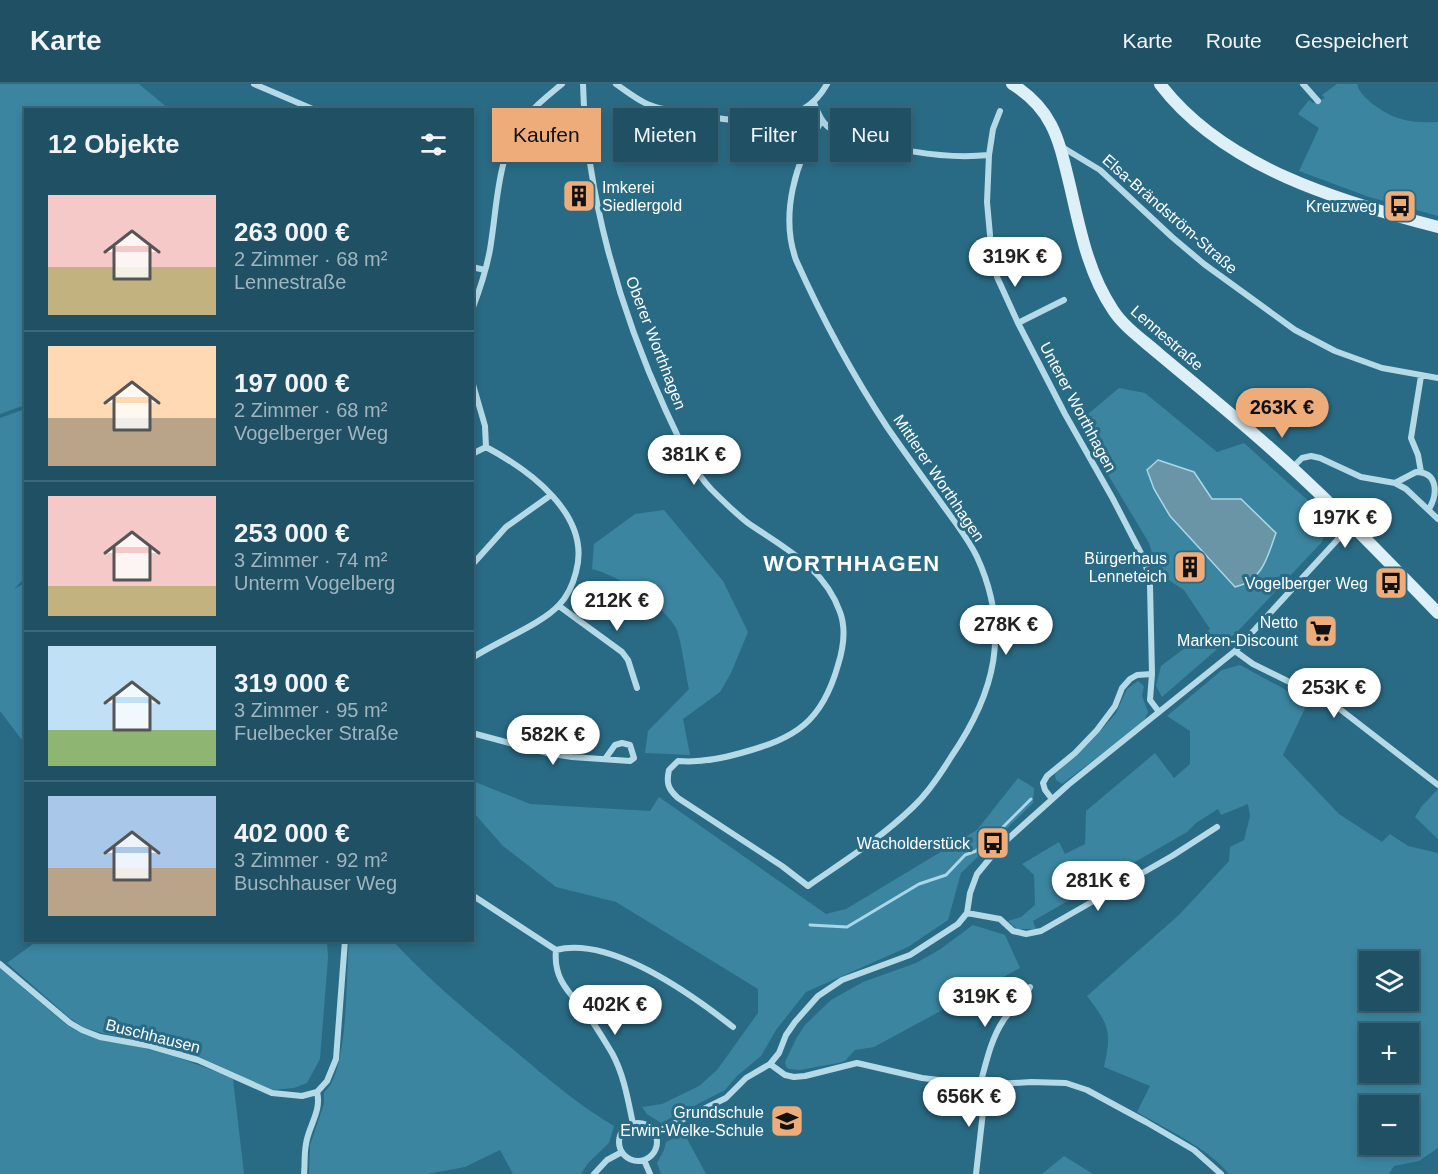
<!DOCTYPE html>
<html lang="de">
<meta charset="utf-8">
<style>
body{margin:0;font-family:Helvetica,sans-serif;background:#2c5a6d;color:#f1f3f6;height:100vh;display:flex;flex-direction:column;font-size:22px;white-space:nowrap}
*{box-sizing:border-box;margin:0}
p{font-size:20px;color:#a1b5bf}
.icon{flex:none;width:33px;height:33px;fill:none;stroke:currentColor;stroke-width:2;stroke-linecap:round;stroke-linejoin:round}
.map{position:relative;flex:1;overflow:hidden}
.details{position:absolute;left:24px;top:24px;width:450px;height:834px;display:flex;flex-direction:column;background:#1f5064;border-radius:0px;box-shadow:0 3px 9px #0003,0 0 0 2px #3c6778}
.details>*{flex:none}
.banner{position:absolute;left:492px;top:24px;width:570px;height:54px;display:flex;gap:12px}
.tools{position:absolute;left:1359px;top:867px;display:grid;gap:12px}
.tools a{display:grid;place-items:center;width:60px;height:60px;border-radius:0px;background:#1f5064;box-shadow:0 3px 9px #0003,0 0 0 2px #3c6778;font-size:30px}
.price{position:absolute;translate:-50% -51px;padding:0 14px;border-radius:21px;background:#fff;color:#222;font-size:20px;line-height:39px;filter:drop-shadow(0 2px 3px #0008)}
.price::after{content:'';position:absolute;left:50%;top:36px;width:18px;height:14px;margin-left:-9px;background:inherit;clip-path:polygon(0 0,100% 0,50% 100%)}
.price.on{background:#eeac7b;color:#111}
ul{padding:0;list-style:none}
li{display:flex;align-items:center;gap:18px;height:150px;padding:0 24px}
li+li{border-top:2px solid #3c6778}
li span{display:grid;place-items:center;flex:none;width:168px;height:120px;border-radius:0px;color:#555}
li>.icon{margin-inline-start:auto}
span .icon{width:72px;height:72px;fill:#fffc;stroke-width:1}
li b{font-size:26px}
h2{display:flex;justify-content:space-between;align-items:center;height:72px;padding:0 24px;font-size:26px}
.chip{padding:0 21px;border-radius:0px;background:#1f5064;box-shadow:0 3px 9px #0003,0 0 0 2px #3c6778;font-size:21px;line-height:54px}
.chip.on{background:#eeac7b;color:#111}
header{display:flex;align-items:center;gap:36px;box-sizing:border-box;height:84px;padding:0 30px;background:#1f5064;border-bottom:2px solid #3c6778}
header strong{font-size:28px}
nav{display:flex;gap:33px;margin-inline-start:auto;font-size:21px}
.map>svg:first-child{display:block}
.green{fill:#3b85a0;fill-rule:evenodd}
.water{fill:#6a95a7;stroke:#a8d8e7;stroke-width:1.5}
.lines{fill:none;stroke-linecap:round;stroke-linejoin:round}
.stream{stroke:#a8d8e7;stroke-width:3}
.street{stroke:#b4dae7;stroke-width:6}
.secondary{stroke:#ddeff7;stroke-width:12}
.labels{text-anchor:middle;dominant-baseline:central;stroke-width:6;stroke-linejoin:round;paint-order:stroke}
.poi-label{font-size:16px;fill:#fff;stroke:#296b85;text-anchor:end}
.street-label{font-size:16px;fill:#fff;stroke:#296b85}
.district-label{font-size:22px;font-weight:bold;letter-spacing:1.5px;fill:#fff;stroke:#296b85}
</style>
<header>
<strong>Karte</strong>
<nav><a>Karte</a><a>Route</a><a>Gespeichert</a></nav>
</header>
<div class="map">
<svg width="1438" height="1090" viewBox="0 0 1438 1090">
<rect width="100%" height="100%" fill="#296b85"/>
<!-- green -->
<path class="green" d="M0,0h139l30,25 -143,1 -1,295 -25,9z
M1337,0h20c3,14 26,28 38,33 13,5 30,6 43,5v94l-69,-19 -70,-26 20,-43 -21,-14 11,-14 4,3 12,-5 -3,-3z
M1119,304l26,5 72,59 27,-9 80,72 2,15 -4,12 -84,89 -76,66 -6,-11 5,-20 49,-37 -26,-39 -25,-16 -10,-31 -57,-95 -10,-29z
M25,325v169l-11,11 11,-6v161l-25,-33v-293z
M664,426l59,71 25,51 -17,41 -11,19 -37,27 7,36 -45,-2 3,-22 41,-42c-3,-13 -8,-51 -13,-61 -13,-23 -58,-53 -84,-59l2,-25 41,-30z
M1240,581l68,37 -25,53 56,59 43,28 8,-8 18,12 30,7v295l-19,13 -25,5 -5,8h-160c-21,-26 -63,-45 -92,-62l13,-26 -46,-19c8,-36 5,-42 -17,-71l93,-82 49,-53 1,-14 14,-7 6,-24 -2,-12 -27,11 -3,-6 -22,14 -9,9 -154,89 3,8h-19l-9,-8 13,-4 14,-12 -1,-30 -12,-11 37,-22 6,12 20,-10 1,-33 69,-58 19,25 16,-14v-33l-23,-15 55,-46zM1370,878h38v38h-38zM1370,950h38v38h-38zM1370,1022h38v38h-38z
M1138,597l6,5 -2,10 6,16 -5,11 -81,61 -6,-4 -1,-6 49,-47 12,-14 11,-24z
M1018,694l16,10 -1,15 -72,70 -13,47 -40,27 -102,45 -30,38 -15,26 -24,20 -12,14 -64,33 -14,-9 -5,-7 20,-3 37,-18 18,-16 41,-57v-24l-142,-87 -60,-15 -53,-41 -30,-34v-31l57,23 120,7 9,-14 167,117 20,-5 131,-79z
M1438,705v50l-23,-22 7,-11z
M973,841l32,10 15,33 -146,79 -19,3 -10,11 -7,2 -38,7 -11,-1 -3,-2 -1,-5 12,-25 8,-12 26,-25 32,-18 53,-19 23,-13z
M37,857h290l1,17 -8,101 -13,24 -13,5 -22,2 -72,-33 -49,-14 -49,-10 -19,-6 -12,-8 -64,-56z
M349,857h44c37,40 79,75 122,110 32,27 63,54 99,75l-5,17 -21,20 -7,11h-68l-13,-24 -35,17 -38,7h-118l1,-29 14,-41v-11c2,-3 6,-7 8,-11 16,-33 14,-103 17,-141z
M0,884l67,57c25,17 55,17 83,25 29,7 56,17 83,29l11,95h-244z
M684,1049l22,41h-45l-4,-11 7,-13 2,-8z
M1064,1072l29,18h-51z"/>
<!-- water -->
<path class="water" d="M1158,376l36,12 18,27h29l35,34c-8,22 -13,48 -41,54l-65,-71 -16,-27 -7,-19z"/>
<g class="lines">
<!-- stream -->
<path class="stream" d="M810,841l37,2 72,-43 27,-9 19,-20 11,-4 21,-18 34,-34"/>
<!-- street -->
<path class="street" d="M254,0l61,26
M583,0c3,111 37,227 83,327 13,27 24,56 45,78 11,11 24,24 37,34 36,25 76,44 92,89 6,16 3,37 -2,53 -16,57 -42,73 -97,88 -21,6 -41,10 -63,8l-9,9c-3,13 -1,19 9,28l104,68 26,20c36,-25 73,-48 105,-79 15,-14 27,-32 38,-50 44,-64 60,-126 26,-200 -9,-19 -22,-35 -35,-53 -18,-25 -37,-51 -55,-77 -35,-53 -65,-109 -91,-167 -16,-45 -1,-99 25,-138
M616,0c10,7 20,15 31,20 14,6 31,8 46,10 45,9 108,18 134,-30
M1303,0l15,17
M814,19c6,15 10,25 27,31 49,14 96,26 148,21
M1000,27l-7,18 -4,26 -2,47 4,44 6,31 21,46 47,91 48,85 32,62 5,24 2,89 -2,26 9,12
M1062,63l38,23 72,67 32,27 91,66 40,21 47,17 56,10
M472,183l13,3
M472,226c8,-21 16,-44 19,-67 7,-44 6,-92 37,-128 10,-12 22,-21 34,-31
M1018,239l46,-23
M472,297l13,45 1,21
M472,370l14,-7
M1292,384l10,-10 9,-2 9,2 41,19 34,6 11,6 32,30
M1421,388l-3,-17 -7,-17 10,-62
M1395,399l21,-11c22,0 22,22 13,37
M472,481l34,-38 45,-32
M559,522l63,46 6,8 9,28
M1235,567l18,13 79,39 106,82
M472,574c24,-16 70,-34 87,-53 9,-9 14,-21 17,-33 16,-57 -47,-102 -90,-125
M472,649l75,20 25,4 58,4 4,-3 -4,-13 -8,-2 -7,2 -10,14
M1052,715l-7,-9 -2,-7 4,-7 28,-23 22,-23 18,-24 7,-18 8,-9 7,-4 15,-1
M472,811l84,55c-3,30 14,43 31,64 9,12 17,26 25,39 12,22 16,47 21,71
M967,829l33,6 13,12 13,3 15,-3 131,-75 45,-29
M556,866c55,-14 135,44 177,77
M0,880l70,59 12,7 18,7 50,9 48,14 74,33 30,3 15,-4 10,-11 9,-22 9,-119
M770,980l15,11 9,2 11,-1 52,-13 65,15 58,7 51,-3 35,1 21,7 59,32 48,28 27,24
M980,1001c6,-22 11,-46 23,-64 8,-13 22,-20 27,-34
M619 1058a19 19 0 1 1 38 0a19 19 0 1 1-38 0Z
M655,1049l71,-35 20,-20 24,-14 9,-11 7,-18 9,-13 23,-26 24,-16 68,-25 48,-31 9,-11 3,-20 7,-19 23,-28 68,-61 167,-134 116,-126
M644,1076l6,14
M304,1090c1,-10 0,-20 2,-30 2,-17 16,-33 11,-52
M594,1090l13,-14 15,-8
M976,1090l10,-89"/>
<!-- secondary -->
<path class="secondary" d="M1012,0c42,26 47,57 58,102 10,43 18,87 43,124 11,17 30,30 46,44 31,26 63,52 94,79 65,56 125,118 185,180
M1160,0c63,83 181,118 278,143"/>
</g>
<!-- icons -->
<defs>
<g id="building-square" transform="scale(1.725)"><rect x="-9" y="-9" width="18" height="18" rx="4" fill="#eeac7b" stroke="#296b85"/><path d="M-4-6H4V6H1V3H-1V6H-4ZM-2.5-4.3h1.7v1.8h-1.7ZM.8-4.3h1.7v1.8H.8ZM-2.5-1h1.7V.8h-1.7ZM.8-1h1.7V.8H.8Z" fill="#111"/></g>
<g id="bus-square" transform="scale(1.725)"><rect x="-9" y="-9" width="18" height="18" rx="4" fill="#eeac7b" stroke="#296b85"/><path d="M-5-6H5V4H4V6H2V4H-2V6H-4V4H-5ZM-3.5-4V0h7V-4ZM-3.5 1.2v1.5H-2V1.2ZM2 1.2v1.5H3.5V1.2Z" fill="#111"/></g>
<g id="supermarket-square" transform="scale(1.725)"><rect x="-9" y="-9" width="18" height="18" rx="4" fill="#eeac7b" stroke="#296b85"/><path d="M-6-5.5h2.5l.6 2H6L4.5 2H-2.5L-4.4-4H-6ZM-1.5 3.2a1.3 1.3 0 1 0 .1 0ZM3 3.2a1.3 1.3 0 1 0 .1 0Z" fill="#111"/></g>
<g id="school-square" transform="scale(1.725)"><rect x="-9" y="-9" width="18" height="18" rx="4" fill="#eeac7b" stroke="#296b85"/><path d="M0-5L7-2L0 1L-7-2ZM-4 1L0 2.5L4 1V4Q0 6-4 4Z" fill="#111"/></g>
</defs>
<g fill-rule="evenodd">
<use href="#building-square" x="579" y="112"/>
<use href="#bus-square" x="1400" y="122"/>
<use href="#building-square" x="1190" y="483"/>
<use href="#bus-square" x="1391" y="499"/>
<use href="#supermarket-square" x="1321" y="547"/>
<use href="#bus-square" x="993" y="759"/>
<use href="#school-square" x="787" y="1037"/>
</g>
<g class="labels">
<!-- poi labels -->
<g class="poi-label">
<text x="602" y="103" text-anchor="start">Imkerei<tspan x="602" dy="18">Siedlergold</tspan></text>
<text x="1377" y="122">Kreuzweg</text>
<text x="1167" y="474">Bürgerhaus<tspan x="1167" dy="18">Lenneteich</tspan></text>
<text x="1368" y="499">Vogelberger Weg</text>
<text x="1298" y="538">Netto<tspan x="1298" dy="18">Marken-Discount</tspan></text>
<text x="970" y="759">Wacholderstück</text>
<text x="764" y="1028">Grundschule<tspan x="764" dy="18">Erwin-Welke-Schule</tspan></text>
</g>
<!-- street labels -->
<g class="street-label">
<text transform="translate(1170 130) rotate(41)">Elsa-Brändström-Straße</text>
<text transform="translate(1167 254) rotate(41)">Lennestraße</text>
<text transform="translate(656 259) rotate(69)">Oberer Worthhagen</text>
<text transform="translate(1078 323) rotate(62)">Unterer Worthhagen</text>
<text transform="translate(939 394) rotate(56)">Mittlerer Worthhagen</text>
<text transform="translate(153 952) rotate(14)">Buschhausen</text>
</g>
<!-- district labels -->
<g class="district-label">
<text x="852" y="479">WORTHHAGEN</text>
</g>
</g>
</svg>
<div class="tools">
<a><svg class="icon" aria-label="layers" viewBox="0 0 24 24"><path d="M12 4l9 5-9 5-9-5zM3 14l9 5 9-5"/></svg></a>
<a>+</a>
<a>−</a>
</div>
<b class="price" style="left:1015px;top:204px">319K €</b>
<b class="price on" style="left:1282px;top:355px">263K €</b>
<b class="price" style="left:694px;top:402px">381K €</b>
<b class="price" style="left:1345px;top:465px">197K €</b>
<b class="price" style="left:617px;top:548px">212K €</b>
<b class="price" style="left:1006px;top:572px">278K €</b>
<b class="price" style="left:1334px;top:635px">253K €</b>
<b class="price" style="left:553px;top:682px">582K €</b>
<b class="price" style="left:1098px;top:828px">281K €</b>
<b class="price" style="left:985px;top:944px">319K €</b>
<b class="price" style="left:615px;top:952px">402K €</b>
<b class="price" style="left:969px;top:1044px">656K €</b>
<div class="banner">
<a class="chip on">Kaufen</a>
<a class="chip">Mieten</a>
<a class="chip">Filter</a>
<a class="chip">Neu</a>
</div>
<section class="details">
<h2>12 Objekte<svg class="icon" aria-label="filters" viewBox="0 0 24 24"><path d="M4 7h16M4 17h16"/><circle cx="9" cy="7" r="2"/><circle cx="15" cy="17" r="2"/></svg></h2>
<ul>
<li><span style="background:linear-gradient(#f6c9c9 60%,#c2b280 0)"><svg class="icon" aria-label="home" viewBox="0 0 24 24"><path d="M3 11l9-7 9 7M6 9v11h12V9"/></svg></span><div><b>263 000 €</b><p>2 Zimmer · 68 m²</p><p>Lennestraße</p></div></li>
<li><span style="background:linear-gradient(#ffd9b3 60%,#b9a48a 0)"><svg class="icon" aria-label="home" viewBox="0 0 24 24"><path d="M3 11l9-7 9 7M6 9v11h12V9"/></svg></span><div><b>197 000 €</b><p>2 Zimmer · 68 m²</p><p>Vogelberger Weg</p></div></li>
<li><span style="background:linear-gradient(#f6c9c9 75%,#c2b280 0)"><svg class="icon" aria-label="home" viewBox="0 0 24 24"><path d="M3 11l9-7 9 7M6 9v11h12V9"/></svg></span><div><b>253 000 €</b><p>3 Zimmer · 74 m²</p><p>Unterm Vogelberg</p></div></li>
<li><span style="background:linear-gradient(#bfe0f5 70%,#8fb573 0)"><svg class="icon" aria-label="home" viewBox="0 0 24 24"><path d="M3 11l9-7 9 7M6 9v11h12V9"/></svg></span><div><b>319 000 €</b><p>3 Zimmer · 95 m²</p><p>Fuelbecker Straße</p></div></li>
<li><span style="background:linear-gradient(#a9c7e8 60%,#b9a48a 0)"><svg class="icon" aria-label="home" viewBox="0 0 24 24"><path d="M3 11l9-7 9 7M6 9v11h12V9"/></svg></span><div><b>402 000 €</b><p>3 Zimmer · 92 m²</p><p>Buschhauser Weg</p></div></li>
</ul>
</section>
</div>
